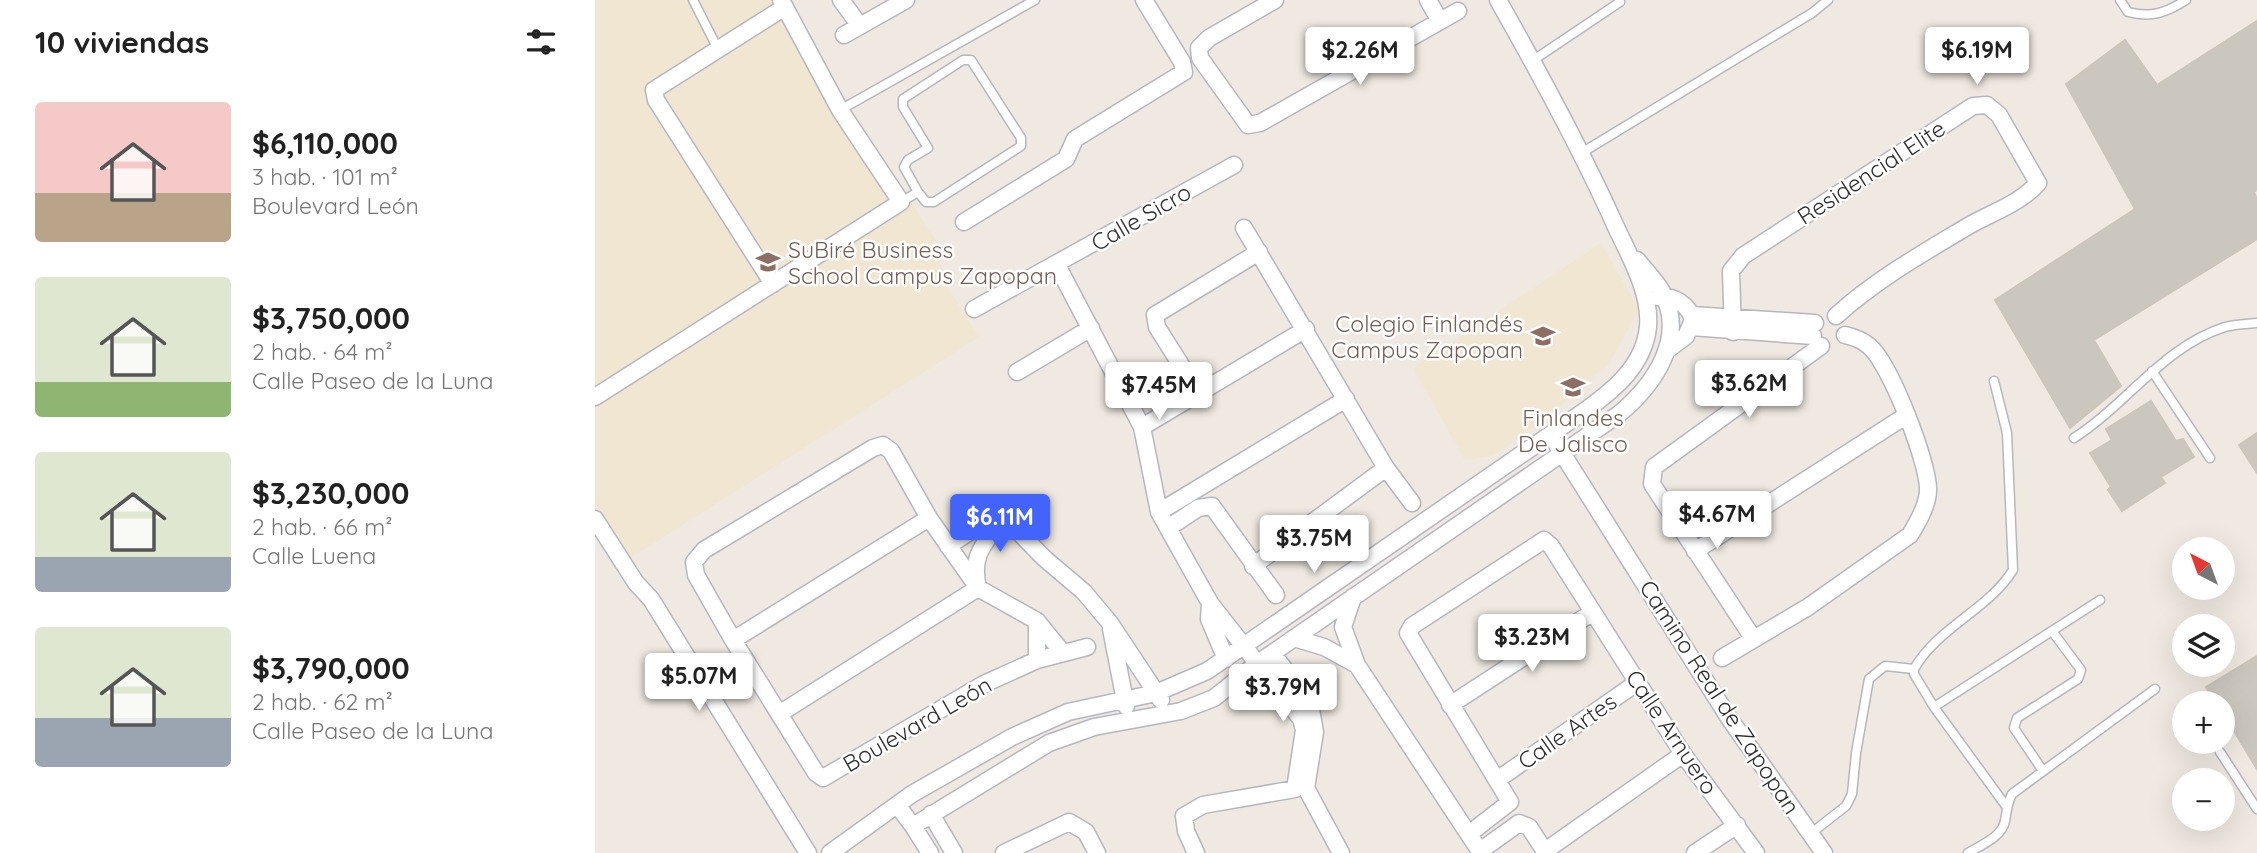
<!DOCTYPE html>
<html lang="es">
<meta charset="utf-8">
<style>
body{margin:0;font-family:Quicksand,sans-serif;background:#f6f6f6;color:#222;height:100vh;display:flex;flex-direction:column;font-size:26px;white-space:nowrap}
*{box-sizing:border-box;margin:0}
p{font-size:23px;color:#767676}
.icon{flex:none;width:38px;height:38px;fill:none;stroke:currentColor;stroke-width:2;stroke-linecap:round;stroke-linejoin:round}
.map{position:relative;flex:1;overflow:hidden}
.details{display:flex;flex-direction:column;background:#fff;width:595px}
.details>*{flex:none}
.needle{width:46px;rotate:319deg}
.controls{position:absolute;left:1577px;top:537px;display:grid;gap:14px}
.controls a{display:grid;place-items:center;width:63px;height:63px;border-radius:50%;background:#fff;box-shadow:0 7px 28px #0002;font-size:35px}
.price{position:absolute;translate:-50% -60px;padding:0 16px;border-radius:7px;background:#fff;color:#222;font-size:23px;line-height:46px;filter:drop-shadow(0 2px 4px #0008)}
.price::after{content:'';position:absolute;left:50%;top:42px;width:21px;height:16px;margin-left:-10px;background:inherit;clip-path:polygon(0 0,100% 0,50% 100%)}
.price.selected{background:#4264fb;color:#fff}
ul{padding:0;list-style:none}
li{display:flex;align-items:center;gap:21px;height:175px;padding:0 35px}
li span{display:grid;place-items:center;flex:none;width:196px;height:140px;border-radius:7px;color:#555}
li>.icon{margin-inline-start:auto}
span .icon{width:84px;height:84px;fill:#fffc;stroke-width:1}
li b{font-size:30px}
h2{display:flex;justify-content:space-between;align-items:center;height:84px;padding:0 35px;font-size:30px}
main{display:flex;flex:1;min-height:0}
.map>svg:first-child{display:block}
.education{fill:#f0e6d1}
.building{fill:#cbc7bf;stroke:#cbc5ba;stroke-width:2}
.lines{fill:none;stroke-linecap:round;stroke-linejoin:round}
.service-casing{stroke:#b4b7c1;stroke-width:11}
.minor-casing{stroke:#b4b7c1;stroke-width:19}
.service{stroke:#fff;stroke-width:8}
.minor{stroke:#fff;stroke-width:16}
.labels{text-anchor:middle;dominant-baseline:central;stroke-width:5;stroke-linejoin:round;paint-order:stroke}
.street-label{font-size:23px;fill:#2e2e2e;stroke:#fff}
.education-label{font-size:23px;fill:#785e54;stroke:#fff;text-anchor:start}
</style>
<main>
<section class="details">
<h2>10 viviendas<svg class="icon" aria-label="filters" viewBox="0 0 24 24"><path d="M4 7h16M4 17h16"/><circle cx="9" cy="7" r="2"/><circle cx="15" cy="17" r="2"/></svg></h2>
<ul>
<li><span style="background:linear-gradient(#f6c9c9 65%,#b9a48a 0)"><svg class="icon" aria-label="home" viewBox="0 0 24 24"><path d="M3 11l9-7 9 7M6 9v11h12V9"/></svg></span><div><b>$6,110,000</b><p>3 hab. · 101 m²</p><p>Boulevard León</p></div></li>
<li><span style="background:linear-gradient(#dfe7d0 75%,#8fb573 0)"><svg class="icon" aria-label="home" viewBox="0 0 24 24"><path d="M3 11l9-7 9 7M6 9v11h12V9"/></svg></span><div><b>$3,750,000</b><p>2 hab. · 64 m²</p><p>Calle Paseo de la Luna</p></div></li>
<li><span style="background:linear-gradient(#dfe7d0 75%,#9aa5b1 0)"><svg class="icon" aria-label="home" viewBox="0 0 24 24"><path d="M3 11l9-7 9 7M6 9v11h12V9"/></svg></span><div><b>$3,230,000</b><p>2 hab. · 66 m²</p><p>Calle Luena</p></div></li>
<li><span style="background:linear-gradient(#dfe7d0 65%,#9aa5b1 0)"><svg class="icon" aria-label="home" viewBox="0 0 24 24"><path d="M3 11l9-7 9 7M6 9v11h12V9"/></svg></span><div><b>$3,790,000</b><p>2 hab. · 62 m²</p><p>Calle Paseo de la Luna</p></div></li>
</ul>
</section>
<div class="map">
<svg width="1662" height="853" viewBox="0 0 1662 853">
<rect width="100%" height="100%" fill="#efe9e1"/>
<!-- education -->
<path class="education" d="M0,0h184l157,240 9,43 34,54 -350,222 -34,-51z
M1006,243l38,67 -30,53 -57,51 -60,42 -27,4 -52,-92z"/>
<!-- building -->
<path class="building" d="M1662,21v168l-3,3 3,7v40l-163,101 27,46 -51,42 -75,-128 140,-91 -69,-125 59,-44 32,45z
M1556,401l25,40 7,-2 11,18 -33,20 4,6 -43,28 -14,-21 3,-3 -21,-34 22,-13 -6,-11z
M1662,433v40l-18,-28z
M1662,656v113l-34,-56v-9h-7l-10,-17z"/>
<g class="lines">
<!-- service casing -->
<g class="service-casing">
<path id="service" d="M98,0l25,49
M1525,0l8,12c23,6 38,1 58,-12
M937,61l88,-59
M245,110l195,-110
M988,152l229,-139 16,-13
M306,202l17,-10 8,10h8l87,-56v-8l-50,-78h-8l-60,39v8l25,41 -20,12 -4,7 14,25
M1557,371l58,87
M1479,438c52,-33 90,-92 151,-111 10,-3 22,-3 32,-4
M1339,707l-20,-33v-5c24,-42 74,-59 99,-99l-6,-137 -13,-52
M1625,752l37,57
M1448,771l-29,-43 3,-10 61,-39 3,-9 -29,-39
M1411,806l-72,-99 166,-107
M1215,834l36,-28 6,-12 4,-41 13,-74 16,-13 29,3
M1373,853c13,-8 34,-16 37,-32 2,-11 2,-17 7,-27l143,-105"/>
</g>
<!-- minor casing -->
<g class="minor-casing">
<path id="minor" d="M246,0l19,26
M680,0l-66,38 -10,10 1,10 48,67 12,-2 198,-112
M833,0l12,21
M249,35l62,-35
M369,222l102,-63 9,-20 109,-67 -2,-10 -38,-62
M649,228l142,240 26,35
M462,265l85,162 17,85 51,91 91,116 3,11 -9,59 -92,16 -19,11 2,15 10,22
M178,284l-117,-184 -2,-10 131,-83
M1063,297c16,-2 31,8 35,23l-7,16 -20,15
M379,309l260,-144
M1097,315l123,8
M1096,327l122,9
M1138,332l-2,-61 12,-15 230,-150 14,-1 12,10 39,68c-17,20 -45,29 -68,42 -45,27 -95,55 -134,91
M422,372l74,-44
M603,392l-41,-65 -2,-12 104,-63
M0,397l306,-195 -61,-92 -59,-110
M547,427l164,-98
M962,445l172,273 95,135
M564,512l187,-113
M409,517l40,41 40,34 26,31 51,77
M0,519l41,64 15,16 157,254
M573,528l30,-20 14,-2 64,89
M353,546l36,-24 20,-5
M1100,551l212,-136
M658,566l133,-98
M758,597l-10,30 14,38 124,188
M615,603l-1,16 17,40
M442,621l26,32
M516,629l15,77
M699,638l30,9 33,18
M1158,638l-101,-154 2,-17 167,-121
M138,640l196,-122
M678,654l37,49 5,29 -9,56 35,65
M1127,658l86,-51 102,-72c8,-13 18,-30 18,-45 1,-26 -38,-127 -59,-144 -7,-6 -15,-9 -24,-11
M442,660v-39l-59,-33 -49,-70 -38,-67 -8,-6 -10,3 -169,102 -10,12 2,13 37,65 83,133 7,5 161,-94 53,-24 50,-13
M855,705l143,-93
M184,714l199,-126c-8,-34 7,-45 26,-71
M902,780l141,-98
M302,805l16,21 136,-83 45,-16 87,-16 33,-13 44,-35 361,-249c35,-29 69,-77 42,-124 -7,-11 -16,-20 -24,-30
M336,814l23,39
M318,826l17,27
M874,834l41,-32 -102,-169 4,-7 132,-86 7,6 132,208 73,99
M885,851l39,-28 10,4 17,26
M950,851l138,-97
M235,853l82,-59 100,-57 56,-25 88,-19 51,-22 379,-261c29,-21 58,-45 62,-83 3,-34 -18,-70 -32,-100 -35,-78 -76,-153 -118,-227
M409,853l65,-31 17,10 11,21
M1100,853l42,-28"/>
</g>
<!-- service -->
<use href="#service" class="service"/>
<!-- minor -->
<use href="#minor" class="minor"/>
</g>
<!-- icons -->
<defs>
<g id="school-bare" transform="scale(1.89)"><path d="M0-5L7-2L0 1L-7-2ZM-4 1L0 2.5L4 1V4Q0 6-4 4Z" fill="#8d6e63" stroke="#fff" stroke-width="2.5" paint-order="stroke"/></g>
</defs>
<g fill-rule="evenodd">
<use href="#school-bare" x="173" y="262"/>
<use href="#school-bare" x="948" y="336"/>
<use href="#school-bare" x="978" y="387"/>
</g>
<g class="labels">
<!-- street labels -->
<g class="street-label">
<text transform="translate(1276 172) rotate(-33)">Residencial Elite</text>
<text transform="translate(546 217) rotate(-30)">Calle Sicro</text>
<text transform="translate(1125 697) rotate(57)">Camino Real de Zapopan</text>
<text transform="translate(322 724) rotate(-30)">Boulevard León</text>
<text transform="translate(972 731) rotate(-35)">Calle Artes</text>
<text transform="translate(1077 732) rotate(56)">Calle Arnuero</text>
</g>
<!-- education labels -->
<g class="education-label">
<text x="193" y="249">SuBiré Business<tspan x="193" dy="26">School Campus Zapopan</tspan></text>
<text x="928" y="323" text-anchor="end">Colegio Finlandés<tspan x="928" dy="26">Campus Zapopan</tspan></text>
<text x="978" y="417" text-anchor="middle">Finlandes<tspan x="978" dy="26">De Jalisco</tspan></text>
</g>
</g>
</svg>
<div class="controls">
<a><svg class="needle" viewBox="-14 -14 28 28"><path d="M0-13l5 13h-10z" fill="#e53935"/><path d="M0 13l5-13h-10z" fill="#767676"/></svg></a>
<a><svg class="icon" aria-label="layers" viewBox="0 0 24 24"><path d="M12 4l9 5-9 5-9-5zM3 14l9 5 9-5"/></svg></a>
<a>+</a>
<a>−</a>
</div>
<b class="price" style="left:765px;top:87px">$2.26M</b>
<b class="price" style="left:1382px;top:87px">$6.19M</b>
<b class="price" style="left:1154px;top:420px">$3.62M</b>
<b class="price" style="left:564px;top:422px">$7.45M</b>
<b class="price" style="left:1122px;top:551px">$4.67M</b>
<b class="price selected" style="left:405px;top:554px">$6.11M</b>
<b class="price" style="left:719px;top:575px">$3.75M</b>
<b class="price" style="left:937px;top:674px">$3.23M</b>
<b class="price" style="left:104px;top:713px">$5.07M</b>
<b class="price" style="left:688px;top:724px">$3.79M</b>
</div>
</main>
